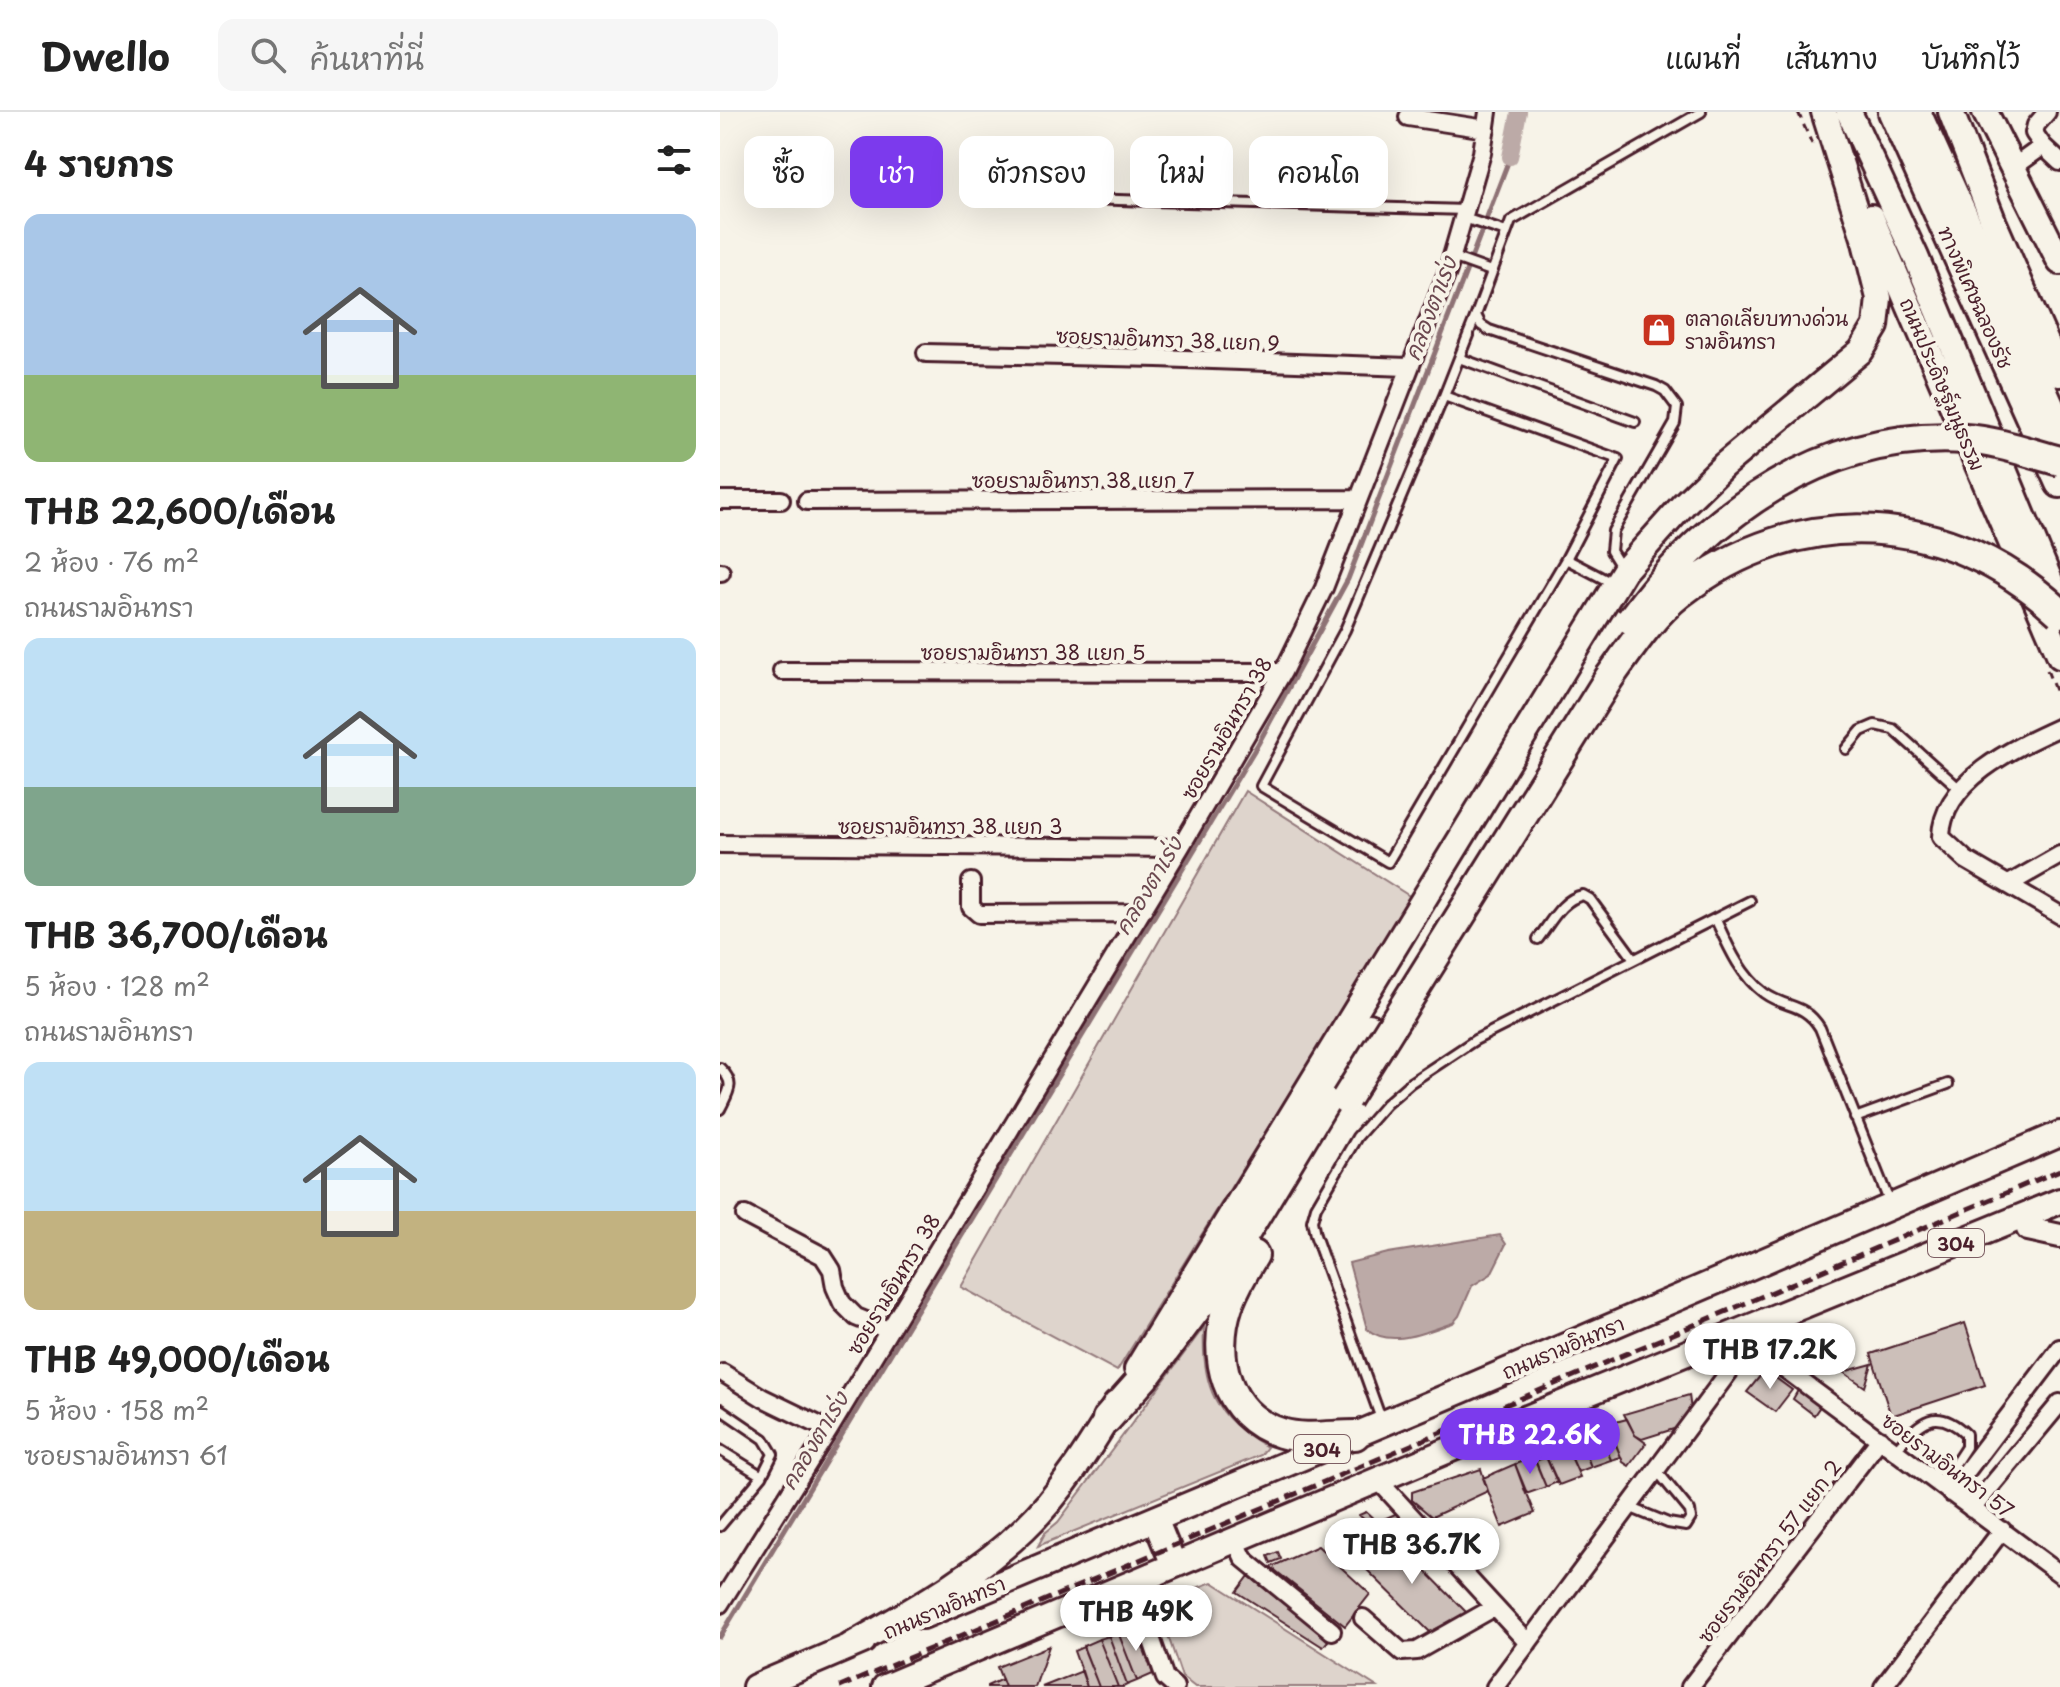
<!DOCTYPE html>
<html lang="th">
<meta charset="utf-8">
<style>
body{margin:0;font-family:"Playpen Sans","Playpen Sans Thai",sans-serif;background:#f6f6f6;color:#222;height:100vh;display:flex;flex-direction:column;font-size:30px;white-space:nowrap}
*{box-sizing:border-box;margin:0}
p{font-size:26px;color:#767676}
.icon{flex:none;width:44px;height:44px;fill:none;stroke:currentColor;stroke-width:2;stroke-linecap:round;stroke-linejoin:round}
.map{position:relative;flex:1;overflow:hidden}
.side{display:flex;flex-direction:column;background:#fff;width:720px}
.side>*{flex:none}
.guide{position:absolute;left:24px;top:24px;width:760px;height:72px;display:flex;gap:16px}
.price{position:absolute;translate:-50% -68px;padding:0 18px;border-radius:28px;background:#fff;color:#222;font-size:26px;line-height:52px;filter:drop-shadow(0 2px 4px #0008)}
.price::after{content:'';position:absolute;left:50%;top:48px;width:24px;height:18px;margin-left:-12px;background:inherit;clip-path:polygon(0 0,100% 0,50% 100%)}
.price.active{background:#7c3aed;color:#fff}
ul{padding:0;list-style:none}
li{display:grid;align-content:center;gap:16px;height:424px;padding:0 24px}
li span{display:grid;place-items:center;height:248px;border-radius:16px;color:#555}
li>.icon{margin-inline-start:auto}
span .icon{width:144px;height:144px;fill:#fffc;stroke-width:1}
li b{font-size:34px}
h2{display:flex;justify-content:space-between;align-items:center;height:96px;padding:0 24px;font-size:34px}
.tag{padding:0 28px;border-radius:16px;background:#fff;box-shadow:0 8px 32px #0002;font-size:28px;line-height:72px}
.tag.active{background:#7c3aed;color:#fff}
header{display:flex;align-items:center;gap:48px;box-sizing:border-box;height:112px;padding:0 40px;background:#fff;border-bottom:2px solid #e0e0e0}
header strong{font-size:38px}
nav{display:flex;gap:44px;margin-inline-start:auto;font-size:28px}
.search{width:560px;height:72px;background:#f6f6f6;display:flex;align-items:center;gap:20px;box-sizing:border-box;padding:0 28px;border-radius:16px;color:#767676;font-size:30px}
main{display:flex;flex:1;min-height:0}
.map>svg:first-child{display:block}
.green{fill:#ded4cc;stroke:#947a7c;stroke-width:2}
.water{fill:#bcaaa7;stroke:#8e7275;stroke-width:2}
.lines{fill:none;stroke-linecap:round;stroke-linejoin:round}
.stream{stroke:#8e7275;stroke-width:5}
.canal{stroke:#bcaaa7;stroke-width:16}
.building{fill:#ccbfb9;stroke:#4a1f2b;stroke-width:2}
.service-casing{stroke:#4a1f2b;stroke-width:14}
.minor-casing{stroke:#4a1f2b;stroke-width:22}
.secondary-casing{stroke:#4a1f2b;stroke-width:28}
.primary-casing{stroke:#4a1f2b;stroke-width:30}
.motorway-casing{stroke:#4a1f2b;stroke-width:34}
.path{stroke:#4a1f2b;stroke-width:3;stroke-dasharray:8 6;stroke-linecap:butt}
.service{stroke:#f7f3e8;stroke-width:8}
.minor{stroke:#f7f3e8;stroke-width:16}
.secondary{stroke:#f7f3e8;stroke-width:22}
.primary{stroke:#f7f3e8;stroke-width:24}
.motorway{stroke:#f7f3e8;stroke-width:28}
.rail{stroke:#4a1f2b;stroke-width:5;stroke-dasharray:12 6;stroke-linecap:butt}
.motorway-bridge-casing{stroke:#4a1f2b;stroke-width:34;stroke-linecap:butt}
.motorway-bridge{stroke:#f7f3e8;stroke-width:28}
.labels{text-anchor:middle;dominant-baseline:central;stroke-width:8;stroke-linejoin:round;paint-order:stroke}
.shield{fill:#f7f3e8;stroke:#7e5f64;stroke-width:2}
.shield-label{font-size:18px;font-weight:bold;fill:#4a1f2b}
.street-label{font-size:20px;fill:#4a1f2b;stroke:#f7f3e8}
.poi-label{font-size:20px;fill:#4a1f2b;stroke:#f7f3e8;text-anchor:start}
.water-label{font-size:22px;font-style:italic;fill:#6c4950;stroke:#f7f3e8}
</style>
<header>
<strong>Dwello</strong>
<div class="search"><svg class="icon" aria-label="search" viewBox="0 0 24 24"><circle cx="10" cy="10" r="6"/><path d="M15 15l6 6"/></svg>ค้นหาที่นี่</div>
<nav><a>แผนที่</a><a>เส้นทาง</a><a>บันทึกไว้</a></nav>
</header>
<main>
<section class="side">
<h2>4 รายการ<svg class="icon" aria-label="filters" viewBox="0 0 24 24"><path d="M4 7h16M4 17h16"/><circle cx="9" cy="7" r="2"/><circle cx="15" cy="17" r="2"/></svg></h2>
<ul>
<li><span style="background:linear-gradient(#a9c7e8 65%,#8fb573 0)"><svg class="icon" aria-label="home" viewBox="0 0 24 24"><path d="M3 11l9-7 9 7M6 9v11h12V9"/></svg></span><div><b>THB 22,600/เดือน</b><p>2 ห้อง · 76 m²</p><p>ถนนรามอินทรา</p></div></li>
<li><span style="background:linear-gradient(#bfe0f5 60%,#7fa58c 0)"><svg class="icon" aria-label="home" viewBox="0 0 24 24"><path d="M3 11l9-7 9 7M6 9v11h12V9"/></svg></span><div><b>THB 36,700/เดือน</b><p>5 ห้อง · 128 m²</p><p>ถนนรามอินทรา</p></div></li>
<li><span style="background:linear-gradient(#bfe0f5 60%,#c2b280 0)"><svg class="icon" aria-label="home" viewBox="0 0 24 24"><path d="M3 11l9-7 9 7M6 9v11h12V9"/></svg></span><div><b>THB 49,000/เดือน</b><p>5 ห้อง · 158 m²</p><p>ซอยรามอินทรา 61</p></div></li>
</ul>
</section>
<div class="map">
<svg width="1340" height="1575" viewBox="0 0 1340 1575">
<rect width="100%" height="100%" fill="#f7f3e8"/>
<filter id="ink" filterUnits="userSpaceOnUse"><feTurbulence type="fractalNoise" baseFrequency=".0125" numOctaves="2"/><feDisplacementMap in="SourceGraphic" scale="16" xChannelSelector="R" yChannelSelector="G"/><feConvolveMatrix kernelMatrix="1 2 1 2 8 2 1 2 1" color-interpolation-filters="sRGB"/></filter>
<g filter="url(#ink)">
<!-- green -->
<path class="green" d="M525,679l166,106 -294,474 -156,-84z
M484,1215c-3,59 11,91 63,120l-6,8 -223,91 7,-13 13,-11z
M492,1470l165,105h-182l-13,-10 -25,-74z"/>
<!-- water -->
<path class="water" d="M780,1123l6,9 -15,30 -19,12 -13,30 -6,7c-26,8 -62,26 -86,6l-18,-66 39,-10z"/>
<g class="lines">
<!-- stream -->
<path class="stream" d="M0,1525l538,-893 90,-165 162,-422"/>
<!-- canal -->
<path class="canal" d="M790,45l9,-45"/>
</g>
<!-- building -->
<path class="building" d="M1245,1211l20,62 -94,31 -20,-62z
M1152,1252l-7,23 -22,-15z
M1049,1261l23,17 -17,22 -28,-20 14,-17z
M1081,1273l22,17 -9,13 -21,-16z
M969,1283l3,23 -12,9 -38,12 -7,-4 -11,-21z
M907,1307l8,16 11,8 -17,23 -6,-4 -15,-38z
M888,1314l13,31 -10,3 -13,-31z
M878,1317l13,31 -20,7 -12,-31z
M860,1325l11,30 -13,5 -13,-29z
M845,1331l15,34 -21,8 -15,-33z
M814,1345l12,30 -20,7 -11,-30z
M826,1345l11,25 -11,5 -11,-26z
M795,1352l20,49 -33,14 -19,-49z
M761,1357l7,22 -56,26 -20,-17v-8z
M646,1400l17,15 -5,5 -19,-17z
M680,1400l22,23 -16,14 -27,-28z
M621,1409l11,12 -8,8 -14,-15z
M675,1428l73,74 -38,18 -74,-73z
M598,1434l52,48 -25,32 -74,-59z
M558,1440l3,7 -10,4 -3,-7z
M529,1464l70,56 9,9 -5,6 -86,-55z
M415,1513l18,49 -16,7 -19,-49z
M398,1520l19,49 -10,4 -18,-49z
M389,1524l18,49 -4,2h-5l-19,-48z
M379,1527l19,48h-19l-16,-41z
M329,1534l-14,41h-30l-8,-20z
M363,1535l16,40h-12l-13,-36z
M362,1559l5,16h-45z
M282,1567l3,8h-18v-1z"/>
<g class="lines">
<!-- service casing -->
<g class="service-casing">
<path id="service" d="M263,84l483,14
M744,106l42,14
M732,145l39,14
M739,246l176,64
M724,284l174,63 -52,100 -178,303 -127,-76 84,-156z
M724,284l32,-81
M846,447l46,24
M901,455l-10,-16 2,-20 62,-108 2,-16 -12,-16 -9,-5 -167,-56 -8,-5 -5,-10 35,-94 190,-109
M1126,637l15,-18 14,-6 18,4 68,61
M996,808c12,26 24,55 48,73 22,16 40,9 56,35l71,178
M818,827c13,-17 24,-40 45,-44l7,4 44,60
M0,956c16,15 9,23 0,41
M1135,1006l93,-34
M0,1297l44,30 9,15 -11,22 -42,50
M661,1307l-66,-184 -3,-14 4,-14 41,-70 29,-33 24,-21 65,-43 275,-139
M0,1338l42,26
M1175,1338c24,-26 39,-46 71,-16v13l-25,38
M909,1395l39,16 18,3 5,-8 -1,-7 -33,-40"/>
</g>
<!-- minor casing -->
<g class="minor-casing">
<path id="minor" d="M688,5l78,12
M1323,34l-9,-13 2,-8 11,-13
M1294,55l29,-21 17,16
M206,241l232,5 250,9
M0,388h61
M87,389l551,-2
M0,460h1
M62,559l501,1
M1340,615c-44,20 -118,53 -119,110l25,23 94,55
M0,732l460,4
M251,770v25l8,7 160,-1
M1289,772l51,-29
M25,1103l78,41 9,14 3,17 7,16 14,14 32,13
M1022,1225l318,237
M3,1261l40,25 66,32
M657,1367l151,164
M1230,1381l110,-145
M1252,1397l88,-106
M515,1428l9,19 88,72
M412,1471l33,95 10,9
M0,1492l109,-174 351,-582 103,-176 41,-84 124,-318 34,-117 6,-41
M643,1506l39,34 15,-1 78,-44
M775,1575l256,-345
M970,1575l190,-248
M1163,1575l119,-157"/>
</g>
<!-- secondary casing -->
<g class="secondary-casing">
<path id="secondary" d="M1308,1117l32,7"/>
</g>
<!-- primary casing -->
<g class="primary-casing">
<path id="primary" d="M1129,0l67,145 144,348
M1231,0l43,111 66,151
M1265,0l75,150
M1151,105l189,439
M417,1257l487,-798 59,-66 41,-40 137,-114 15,-25 3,-28 -15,-60 -40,-126
M435,1407l19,46
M203,1504l516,-216 621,-266
M130,1534c60,-35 124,-69 174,-117 37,-35 66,-82 92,-125
M35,1575l108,-46
M165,1575l583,-245 592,-241"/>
</g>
<!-- motorway casing -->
<g class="motorway-casing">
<path id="motorway" d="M1173,0l167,371
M1196,0l144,318
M534,1143c-10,16 -19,32 -26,50 -17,50 -3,111 53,128 23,7 50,2 74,2
M387,1307l41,-46 64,-85 157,-260"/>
</g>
<!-- path -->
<path class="path" d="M1078,0l14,32
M1327,558l13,33"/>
<!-- service -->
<use href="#service" class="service"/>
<!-- minor -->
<use href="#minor" class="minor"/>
<!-- secondary -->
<use href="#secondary" class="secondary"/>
<!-- primary -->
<use href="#primary" class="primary"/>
<!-- motorway -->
<use href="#motorway" class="motorway"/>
<!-- rail -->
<path class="rail" d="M120,1575l1220,-517"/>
<!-- motorway-bridge casing -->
<g class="motorway-bridge-casing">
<path id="motorway-bridge" d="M911,508c78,-108 195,-190 334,-181 32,2 64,14 95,22
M626,987l263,-421c21,-29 42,-62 70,-84 120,-94 271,-84 381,19"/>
</g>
<!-- motorway-bridge -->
<use href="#motorway-bridge" class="motorway-bridge"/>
</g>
</g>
<!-- icons -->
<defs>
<g id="shop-square" transform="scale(1.8)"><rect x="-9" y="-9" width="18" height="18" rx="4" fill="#c8321e" stroke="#f7f3e8"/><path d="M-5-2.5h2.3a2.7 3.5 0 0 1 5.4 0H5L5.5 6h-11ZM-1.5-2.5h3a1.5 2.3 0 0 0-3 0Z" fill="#fff"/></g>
</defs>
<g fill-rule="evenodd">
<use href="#shop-square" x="939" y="218"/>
</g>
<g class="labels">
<!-- shield labels -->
<g class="shield">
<rect x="1208" y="1117" width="56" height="28" rx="6"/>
<rect x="574" y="1323" width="56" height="28" rx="6"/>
</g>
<g class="shield-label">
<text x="1236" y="1131">304</text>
<text x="602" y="1337">304</text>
</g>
<!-- street labels -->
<g class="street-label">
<text transform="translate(1256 185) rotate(66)">ทางพิเศษฉลองรัช</text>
<text transform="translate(448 227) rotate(2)">ซอยรามอินทรา 38 แยก 9</text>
<text transform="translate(1223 272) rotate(67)">ถนนประดิษฐ์มนูธรรม</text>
<text x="363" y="368">ซอยรามอินทรา 38 แยก 7</text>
<text x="313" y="540">ซอยรามอินทรา 38 แยก 5</text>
<text transform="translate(506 616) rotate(-60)">ซอยรามอินทรา 38</text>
<text x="230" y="714">ซอยรามอินทรา 38 แยก 3</text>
<text transform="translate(173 1172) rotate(-59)">ซอยรามอินทรา 38</text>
<text transform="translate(843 1235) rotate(-23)">ถนนรามอินทรา</text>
<text transform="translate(1228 1353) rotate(37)">ซอยรามอินทรา 57</text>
<text transform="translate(1049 1439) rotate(-53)">ซอยรามอินทรา 57 แยก 2</text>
<text transform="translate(224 1495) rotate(-23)">ถนนรามอินทรา</text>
</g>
<!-- poi labels -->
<g class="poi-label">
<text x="965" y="206">ตลาดเลียบทางด่วน<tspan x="965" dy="23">รามอินทรา</tspan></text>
</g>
<!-- water labels -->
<g class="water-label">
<text transform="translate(709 196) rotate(-69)">คลองตาเร่ง</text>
<text transform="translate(427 773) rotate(-59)">คลองตาเร่ง</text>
<text transform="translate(93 1328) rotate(-59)">คลองตาเร่ง</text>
</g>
</g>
</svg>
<b class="price" style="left:1050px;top:1279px">THB 17.2K</b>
<b class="price active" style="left:810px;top:1364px">THB 22.6K</b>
<b class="price" style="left:692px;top:1474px">THB 36.7K</b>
<b class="price" style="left:416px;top:1541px">THB 49K</b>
<div class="guide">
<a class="tag">ซื้อ</a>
<a class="tag active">เช่า</a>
<a class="tag">ตัวกรอง</a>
<a class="tag">ใหม่</a>
<a class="tag">คอนโด</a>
</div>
</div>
</main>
